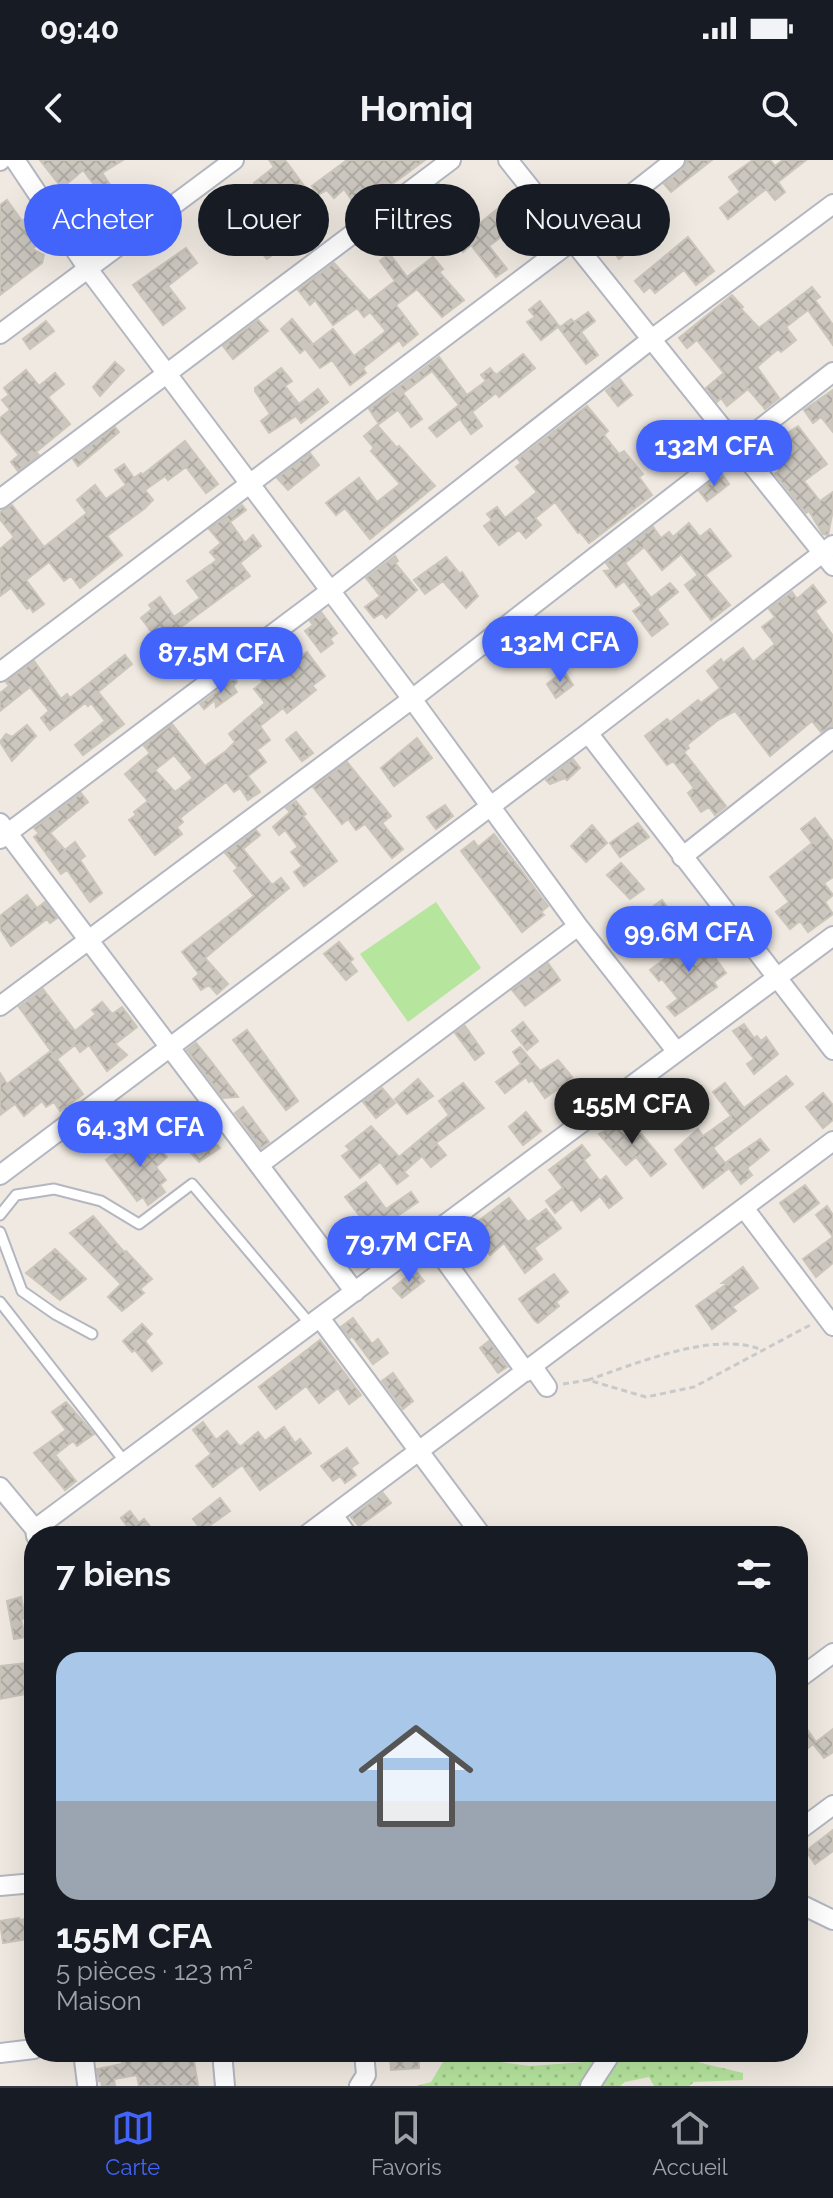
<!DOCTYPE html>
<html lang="fr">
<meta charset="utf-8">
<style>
body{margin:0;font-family:Raleway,sans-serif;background:#20242c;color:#f1f3f6;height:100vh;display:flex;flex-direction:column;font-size:30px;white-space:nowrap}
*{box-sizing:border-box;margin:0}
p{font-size:26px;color:#9ea1a6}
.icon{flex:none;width:44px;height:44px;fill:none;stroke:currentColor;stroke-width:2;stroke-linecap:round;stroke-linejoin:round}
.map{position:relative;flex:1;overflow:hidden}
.details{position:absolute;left:24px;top:1366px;width:784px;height:536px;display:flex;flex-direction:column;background:#171b24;border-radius:32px;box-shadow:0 8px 32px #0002}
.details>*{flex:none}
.hud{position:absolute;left:24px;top:24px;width:786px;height:72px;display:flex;gap:16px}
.price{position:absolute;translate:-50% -68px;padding:0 18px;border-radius:28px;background:#4264fb;color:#fff;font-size:26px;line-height:52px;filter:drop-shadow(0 2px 4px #0008)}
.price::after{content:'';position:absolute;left:50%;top:48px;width:24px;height:18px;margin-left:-12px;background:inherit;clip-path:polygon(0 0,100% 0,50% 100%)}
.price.selected{background:#222;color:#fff}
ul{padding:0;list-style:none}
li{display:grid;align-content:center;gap:16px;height:424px;padding:0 32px}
li span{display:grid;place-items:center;height:248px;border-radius:24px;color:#555}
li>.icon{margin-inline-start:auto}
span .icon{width:144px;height:144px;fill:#fffc;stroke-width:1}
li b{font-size:34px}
h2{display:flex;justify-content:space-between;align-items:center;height:96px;padding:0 32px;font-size:34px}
.pill{padding:0 28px;border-radius:36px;background:#171b24;box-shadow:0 8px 32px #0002;font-size:28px;line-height:72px}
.pill.selected{background:#4264fb;color:#fff}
.status{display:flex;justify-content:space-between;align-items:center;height:56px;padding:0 40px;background:#171b24;direction:ltr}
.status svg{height:22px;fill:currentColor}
header{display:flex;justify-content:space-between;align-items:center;height:104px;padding:0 32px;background:#171b24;font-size:36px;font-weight:700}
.menu{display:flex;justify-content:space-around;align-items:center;height:112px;border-top:2px solid #363941;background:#171b24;font-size:22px;color:#9ea1a6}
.menu a{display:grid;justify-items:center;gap:4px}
.menu .selected{color:#4264fb}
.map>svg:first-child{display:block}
.grass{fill:url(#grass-dots)}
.park{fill:#b6e59e}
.building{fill:url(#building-cross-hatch);stroke:#cbc5ba;stroke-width:2;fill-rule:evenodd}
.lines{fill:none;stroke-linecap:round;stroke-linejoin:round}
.lane-casing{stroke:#b4b7c1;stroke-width:13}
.street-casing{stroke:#b4b7c1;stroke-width:22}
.path{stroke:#c9c9c9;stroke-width:3;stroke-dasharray:6 4;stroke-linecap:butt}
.lane{stroke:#fff;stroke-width:9}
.street{stroke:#fff;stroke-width:18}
</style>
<div class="status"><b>09:40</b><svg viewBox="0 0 49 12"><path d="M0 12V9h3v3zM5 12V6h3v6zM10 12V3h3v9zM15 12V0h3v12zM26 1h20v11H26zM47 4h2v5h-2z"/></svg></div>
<header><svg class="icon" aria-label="back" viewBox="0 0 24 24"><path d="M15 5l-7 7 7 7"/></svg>Homiq<svg class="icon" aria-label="search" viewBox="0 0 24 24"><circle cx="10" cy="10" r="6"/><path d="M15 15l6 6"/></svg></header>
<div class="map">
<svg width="833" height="1926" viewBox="0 0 833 1926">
<defs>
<pattern id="grass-dots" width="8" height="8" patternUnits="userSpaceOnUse" patternTransform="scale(2)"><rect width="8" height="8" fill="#b6e59e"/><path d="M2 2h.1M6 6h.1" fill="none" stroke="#9dc588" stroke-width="1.8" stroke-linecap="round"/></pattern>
<pattern id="building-cross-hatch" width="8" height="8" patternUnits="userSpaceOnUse" patternTransform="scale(2)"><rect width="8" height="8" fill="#cbc7bf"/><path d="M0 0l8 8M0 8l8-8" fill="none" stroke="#afaba4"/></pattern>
</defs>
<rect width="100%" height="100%" fill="#efe9e1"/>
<!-- grass -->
<path class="grass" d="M449,1892h49l2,10 30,4 68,-5 7,-9h65l15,7 58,14v7l-49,2 -5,4h-35l-5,-9 -24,5 -5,4h-204l15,-4z"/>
<!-- park -->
<path class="park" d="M436,742l45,66 -73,54 -48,-68z"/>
<!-- building -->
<path class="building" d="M40,0h83l-21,13 16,23 -13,9 -9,-13 2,-2 -15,-20 -21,18z
M269,0h16l28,38 -12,9 -10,-12 -17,15 -20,-27 20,-16z
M347,0h78l-67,49 -14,-20 -10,9 -7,-8 -9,5 -6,-9z
M687,0h25l-41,32 -7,-8 19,-15z
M753,0h17l5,6 8,-6h23l-28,22 7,10 -10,8 -9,-11 -38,30 -8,-11 20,-16 -11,-15z
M439,24l5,7 -16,14 3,5 -16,11 1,2 -9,5 2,3 -23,15 -11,-14z
M517,33l15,20 -43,33 18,23 -11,8 -25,-32 -8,7 -11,-13 8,-7 4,4z
M647,38l21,28 -25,20 -3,-4 -21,17 -18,-26z
M7,40l15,21 4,-3 12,27 -6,4 12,6 -2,8 -42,32v-90z
M272,53l21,26 -26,20 -22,-25z
M688,77l26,34 -18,14 -12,-15 -29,23 -5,-6 -6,5 -9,-11z
M186,88l11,15 -29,23 17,22 -22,17 -30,-40z
M389,93l18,24 26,-20 10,12 -4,3 25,28 -22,17 -25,-28 -21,16 22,29 -15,12 -4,-6 -36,28 3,5 -16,12 -18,-25 -12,8 -14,-18 27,-21 21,27 32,-25 -16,-19 -6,5 -7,-9 -24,17 -18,-25 -5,5 -12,-15 36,-27 35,38 26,-20 -15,-20z
M812,127l8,10 -5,3 18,25v20l-25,-35 -22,17 10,13 -15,12 -3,-3 -21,18 22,31 -14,11 -17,-20 -21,17 -6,-8 -4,4 -11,-14 18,-15 -27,-33 -10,8 -8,-10 53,-43 11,12 -2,2 18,19z
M540,141l19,25 -18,14 -14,-18 8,-5 -6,-7z
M588,152l7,9 -14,11 17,23 -12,9 -27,-36 12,-9 3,3z
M292,159l20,24 -12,10 -19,-24z
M258,160l10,11 -35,28 -10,-13z
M46,161l8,10 -24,18 -7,-10z
M523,194l12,14 -36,29 -3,-4 -24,19 10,14 -11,8 -11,-15 -23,18 -8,-9 30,-23 -27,-34 -29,22 19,26 -11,8 -13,-17 -19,14 -10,-15 70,-52 28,38 19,-14 -5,-6 9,-7 6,7z
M115,202l9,8 -24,26 -7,-9z
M281,208l11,13 -7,5 14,18 19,-15 10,13 -27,21 -5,-7 -27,17 -8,-12 9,-7 -15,-23v-3z
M26,210l13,16 16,-13 9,11 -16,13 22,27 -34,28 3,3 -21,16 -7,-9 8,-7 -19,-23v-14l10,-8 -8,-10 7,-5 -5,-7z
M620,219l12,16 -14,11 -12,-15z
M833,230v42l-12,-15 -8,6 -9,-13z
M587,246l21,25 -4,4 15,19 5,-3 19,23 -4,3 13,18 -63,48 -9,-11 -2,1 -23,-31 -20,16 6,7 -15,13 -7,-8 -20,15 -15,-19 8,-6 -5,-6 10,-7 8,11 32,-26 -21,-25 5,-4 -3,-4z
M377,265l20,23 2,-2 36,40 -65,53 -25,-31 -9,7 -10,-12 33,-25 18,24 23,-18 -29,-33 3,-3 -10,-12z
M798,266l29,38 -23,17 16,20 13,-9v18l-5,25 -5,-1 -14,-23 -3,2 -31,-39 4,-3 -20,-26 18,-14 5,6z
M115,267l4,5 -41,34 -5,-7z
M185,281l33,43 -12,9 -20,-26 -18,13 -3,-4 -20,14 8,10 -9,9 -37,27 15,19 -42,33 -9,-12 -7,5 -15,-19 -23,18 18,24 -11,8 -3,-5 -3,2 -16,-21 -11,8v-47l14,-12 -14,-18v-7l12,-7 32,42 43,-34 -10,-13 18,-15 11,14 20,-14 -11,-15 9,-6 10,14 7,-5 1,2z
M310,293l9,12 -31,25 -11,-12z
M722,314l7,10 -22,17 -8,-10z
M242,345l4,5 -16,12 15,21 8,-8 8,11 -21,17 10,13 -95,70 -6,-9 4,-3 -12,-16 11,-9 -3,-4 11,-8 14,20 26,-19 -13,-17 30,-21 -7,-8 11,-9 -12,-14z
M689,363l11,14 10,-8 21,27 -26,19 25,30 -19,15 -26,-35 13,-10 -17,-21 -19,16 -18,-23 -19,16 26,35 19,-15 8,9 -21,17 11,15 -16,12 -19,-25 9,-6 -18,-24 -8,6 -12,-16 7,-1 -5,-7 47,-36 8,11 8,-6 4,5z
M395,396l3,5 -3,2 22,27 -31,28 -4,-5 -8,5 -9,-11 15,-11 -14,-18z
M446,397l14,17 2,-2 16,24 -12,12 -23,-27 -18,13 -11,-14z
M813,425l13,17 -11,9 18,25v90l-12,6 -9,-11 -42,35 -35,-45 -17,9 -31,25 2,3 -5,4 42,54 -11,9 -6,-8 -8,5 -13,-19 6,-5 -21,-27 -6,4 -22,-29 22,-17 3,3 28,-22 3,3 19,-15 -13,-17 14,-12 2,4 20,-15 10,14 22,-18 -13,-17 13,-10 -6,-8 23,-17 5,7z
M321,452l16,21 -7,6 3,4 -12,9 -16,-21 8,-6 -3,-4z
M274,488l16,17 17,-13 18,24 -13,10 4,4 -29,23 -4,-5 -23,18 10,14 -13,10 9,12 -18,14 12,16 -12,8 -8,-12 -6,4 -8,-10 -46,36 3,4 -6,5 5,7 -27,21 -26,-35 7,-5 -2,-3 14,-11 -23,-27 25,-21 -6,-7 28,-22 33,42 21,-15 9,-9 -6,-8 36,-31 -11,-14 9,-7 -13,-16zM174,595l19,23 -18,14 -20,-22z
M125,495l7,9 -34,28 26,32 -41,31 -8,-10 30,-24 -14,-18 -3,3 -3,-3 -35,27 -9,-12 8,-7 -19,-24 -30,24v-18l9,-7 -3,-4 28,-21 27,38 6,-5 3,4z
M564,511l9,14 -17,13 -9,-14z
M235,518l2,4 -4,4 4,6 -21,15 -1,-7 -11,9 -4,-5z
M27,565l9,11 -24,25 -12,-19 6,-8 6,3z
M296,572l17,21 -11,8 -16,-21z
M417,578l15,20 -38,28 -13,-18z
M573,599l7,9 -13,12 -2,-2 -15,6 -4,-4z
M347,602l44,54 -9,7 21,26 -11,9 -27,-34 -9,6 -8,-11 -6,5 -29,-37z
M81,633l7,9 -38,31 15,17 10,-8 10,14 -5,4 22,33 -12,9 -23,-32 -6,4 -27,-37 5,-4 -5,-5z
M296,641l10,13 -3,2 34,45 -33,25 -10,-14 8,-6 -11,-14 7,-5 -13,-17 -6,5 -6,-8 17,-15 -4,-4z
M445,645l8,11 -17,13 -9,-12z
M815,658l18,24v35l-9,6 9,12 -8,7 8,12 -25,18 -8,-11 -10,8 -14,-17 13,-10 -19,-25 42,-34 -11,-14z
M638,663l11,14 -29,20 -10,-14z
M592,665l15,18 -21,19 -15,-16z
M256,670l4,5 -17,14 29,36 9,-7 8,10 -84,70 23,26 -11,10 -8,-9 -8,5 -8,-11 6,-5 -17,-22 72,-56 -20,-25 4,-3 -13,-15z
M494,674l54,72 -7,6 3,3 -22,17 -61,-81 13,-10 4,6z
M621,703l23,26 -14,10 -23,-24z
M27,735l10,13 8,-6 12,16 -7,5 -3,-4 -36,27 -11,-17v-13z
M662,740l17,23 -43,29 -8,-11 29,-24 -6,-9z
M698,774l28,39 -12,9 3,5 -42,29 -8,-9 11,-8 -16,-20 -3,2 -9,-11z
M339,782l14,17 -3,3 7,9 -11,9 -22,-26z
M548,803l12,17 -35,26 -13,-16z
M43,829l32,42 21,-17 -4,-4 10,-8 10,12 10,-7 15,20 -22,17 12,11 -20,16 -18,-26 -9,7 -5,-7 -18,14 26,35 -23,17 -6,-9 -8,5 -4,-6 -18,15 -9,-12 -15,11v-42l7,11 44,-33 2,3 -34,-47z
M523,862l15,19 -11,9 -15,-19z
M744,864l10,14 3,-2 4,5 5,-4 12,17 -24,20 -7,-10 7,-5 -21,-28z
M465,866l19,27 -9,7 -20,-27z
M247,870l51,71 -12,9 -53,-70z
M196,883l14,17 28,37 -15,1 -36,-48z
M520,887l20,24 18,-11 15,18 -28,20 -13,-18 -3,2 -3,-5 -21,16 -9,-11 25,-18 -8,-12z
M786,916l7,8 -80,64 16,20 -26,20 -28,-38 23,-21 5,7 28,-20 -18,-24 12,-9 19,25z
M418,919l15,17 -26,18 -12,-15z
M463,923l21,25 -48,35 10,12 -15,12 -9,-11 -18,16 4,4 -11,8 -17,-22 -20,16 -18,-22 8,-6 -4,-4 25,-20 28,31 50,-42 -10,-14z
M382,928l13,15 -19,15 -13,-16z
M823,933l10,12v15l-10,8 -17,-21z
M243,947l26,35 -8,6 -26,-35z
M526,952l15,19 -18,14 -14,-18z
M192,954l28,34 -21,14 -10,-11 8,-7 -13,-22z
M628,958l38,46 -15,12 -15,-19 -10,8 -27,-31z
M151,977l16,20 -11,10 10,13 -6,5 5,7 -17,13 -5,-8 -6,4 -31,-41 29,-22 6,8z
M760,979l9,11 -22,18 5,7 -11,9 -16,-21z
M582,985l8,10 -6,5 16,21 6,-5 16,22 -13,10 -9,-12 -19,15 -9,-12 -17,14 -9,-12 17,-13 -14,-18z
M366,1022l20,27 25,-17 7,10 -22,15 13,16 -10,8 -17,-22 -13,9 -24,-31z
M805,1025l14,18 -25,19 -14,-19z
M509,1038l19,24 18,-13 15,19 -27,20 8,11 -17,14 -21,-30 -14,12 -12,-14 -20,16 -10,-13z
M827,1046l6,9v48l-17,14 -13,-18 30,-22 -17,-22z
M93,1056l31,36 2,-1 26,28 -12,10 4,4 -22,18 -14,-14 13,-13 -51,-51z
M55,1089l31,30 -26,21 -34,-27z
M743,1107l15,21 -26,19 4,4 -24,18 -16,-23 32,-23h-6z
M415,1110l9,11 -22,17 -9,-10z
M554,1114l14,18 -12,10 3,4 -21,17 -3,-2 -16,-22z
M353,1158l19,26 6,-5 10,14 -15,11 -21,-28 -2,2 -9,-11z
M142,1164l10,10 -7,7 17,22 -10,8 -17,-21 -3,2 -9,-11z
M320,1180l41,55 -12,9 -11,-16 -19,15 -13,-17 -30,23 -17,-22z
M489,1181l18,26 -9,6 -18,-25z
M393,1213l20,28 -10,8 -21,-28z
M66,1242l28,32 -17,12 -4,-5 -18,14 21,26 -11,9 -31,-37 32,-23 -14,-18z
M203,1262l13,18 11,-9 13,16 18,-15 7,9 19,-14 11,16 5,-4 11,14 -51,37 -18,-25 -29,22 -17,-21 15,-12 -18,-24z
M347,1288l11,15 -7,5 5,7 -11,8 -5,-7 -7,5 -12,-15z
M383,1333l8,10 -32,23 -8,-9z
M220,1338l10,13 -28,20 -9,-12z
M130,1351l9,12 5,-4 14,17h-35l7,-6 -9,-12z
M21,1437l4,21 -4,1 4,18 -11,2 -7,-38z
M27,1503l4,30 -31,6v-33z
M798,1556l18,26 17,-13v23l-9,6 -11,-14 -15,12z
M833,1670v21l-18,13 -9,-13z
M19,1758v2l15,-2v20l-31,5 -3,-22z
M157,1892h15l1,7 20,-4 5,31h-59l-2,-11 -23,4 1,7h-13l-1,-5h-2l-2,-12 25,-5v-3z
M418,1893l1,15 -28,2 -1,-16z"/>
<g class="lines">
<!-- lane casing -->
<g class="lane-casing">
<path id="lane" d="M0,1055l16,-20 38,-6 47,12 38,23 53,-40 119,141
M0,1072l22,59 33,23 37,20
M0,1142l125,160"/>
</g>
<!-- street casing -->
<g class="street-casing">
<path id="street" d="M15,0l73,109 324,430 166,227 99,126
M508,0l325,406
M0,1l1,-1
M0,174l234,-174
M0,339l451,-339
M0,512l572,-431 103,-81
M588,573l245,317
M0,663l355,469
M0,679l330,-248 323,-253 180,-134
M682,697l151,-119
M0,846l412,-307 421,-327
M259,1005l319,-239
M0,1015l588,-442 245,-188
M744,1048l89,118
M428,1077l98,135
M320,1158l162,218
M533,1207l14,20
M0,1327l35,42 1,7
M333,1355l15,21
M35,1369l798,-593
M305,1376l528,-395
M798,1519l35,-26
M798,1671l35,-26
M0,1726l34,-3
M798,1743l35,17
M83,1892l4,32
M222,1892l3,34
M0,1893l34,-4
M359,1926l7,-11 -2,-23
M590,1926l22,-34"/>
</g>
<!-- path -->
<path class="path" d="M588,1220c47,-16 127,-50 174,-30
M563,1224l25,-4 58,17 48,-10 118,-63"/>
<!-- lane -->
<use href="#lane" class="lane"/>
<!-- street -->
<use href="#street" class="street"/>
</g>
</svg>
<b class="price" style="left:714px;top:328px">132M CFA</b>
<b class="price" style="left:560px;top:524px">132M CFA</b>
<b class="price" style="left:221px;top:535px">87.5M CFA</b>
<b class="price" style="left:689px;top:814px">99.6M CFA</b>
<b class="price selected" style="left:632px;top:986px">155M CFA</b>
<b class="price" style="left:140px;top:1009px">64.3M CFA</b>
<b class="price" style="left:409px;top:1124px">79.7M CFA</b>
<div class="hud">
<a class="pill selected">Acheter</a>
<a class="pill">Louer</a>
<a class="pill">Filtres</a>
<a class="pill">Nouveau</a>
</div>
<section class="details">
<h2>7 biens<svg class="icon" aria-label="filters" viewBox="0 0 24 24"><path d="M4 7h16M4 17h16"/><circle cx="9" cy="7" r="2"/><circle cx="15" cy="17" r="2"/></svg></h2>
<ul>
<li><span style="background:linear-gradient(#a9c7e8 60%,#9aa5b1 0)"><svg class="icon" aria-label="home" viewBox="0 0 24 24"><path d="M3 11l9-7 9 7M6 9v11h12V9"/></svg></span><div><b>155M CFA</b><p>5 pièces · 123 m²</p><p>Maison</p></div></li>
</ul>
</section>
</div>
<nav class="menu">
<a class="selected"><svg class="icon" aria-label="map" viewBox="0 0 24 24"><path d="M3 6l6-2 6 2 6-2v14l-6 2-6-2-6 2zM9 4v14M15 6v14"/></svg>Carte</a>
<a><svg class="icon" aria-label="saved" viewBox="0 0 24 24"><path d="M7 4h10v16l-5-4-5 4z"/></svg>Favoris</a>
<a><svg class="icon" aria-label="home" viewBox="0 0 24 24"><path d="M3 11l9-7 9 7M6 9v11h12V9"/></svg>Accueil</a>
</nav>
